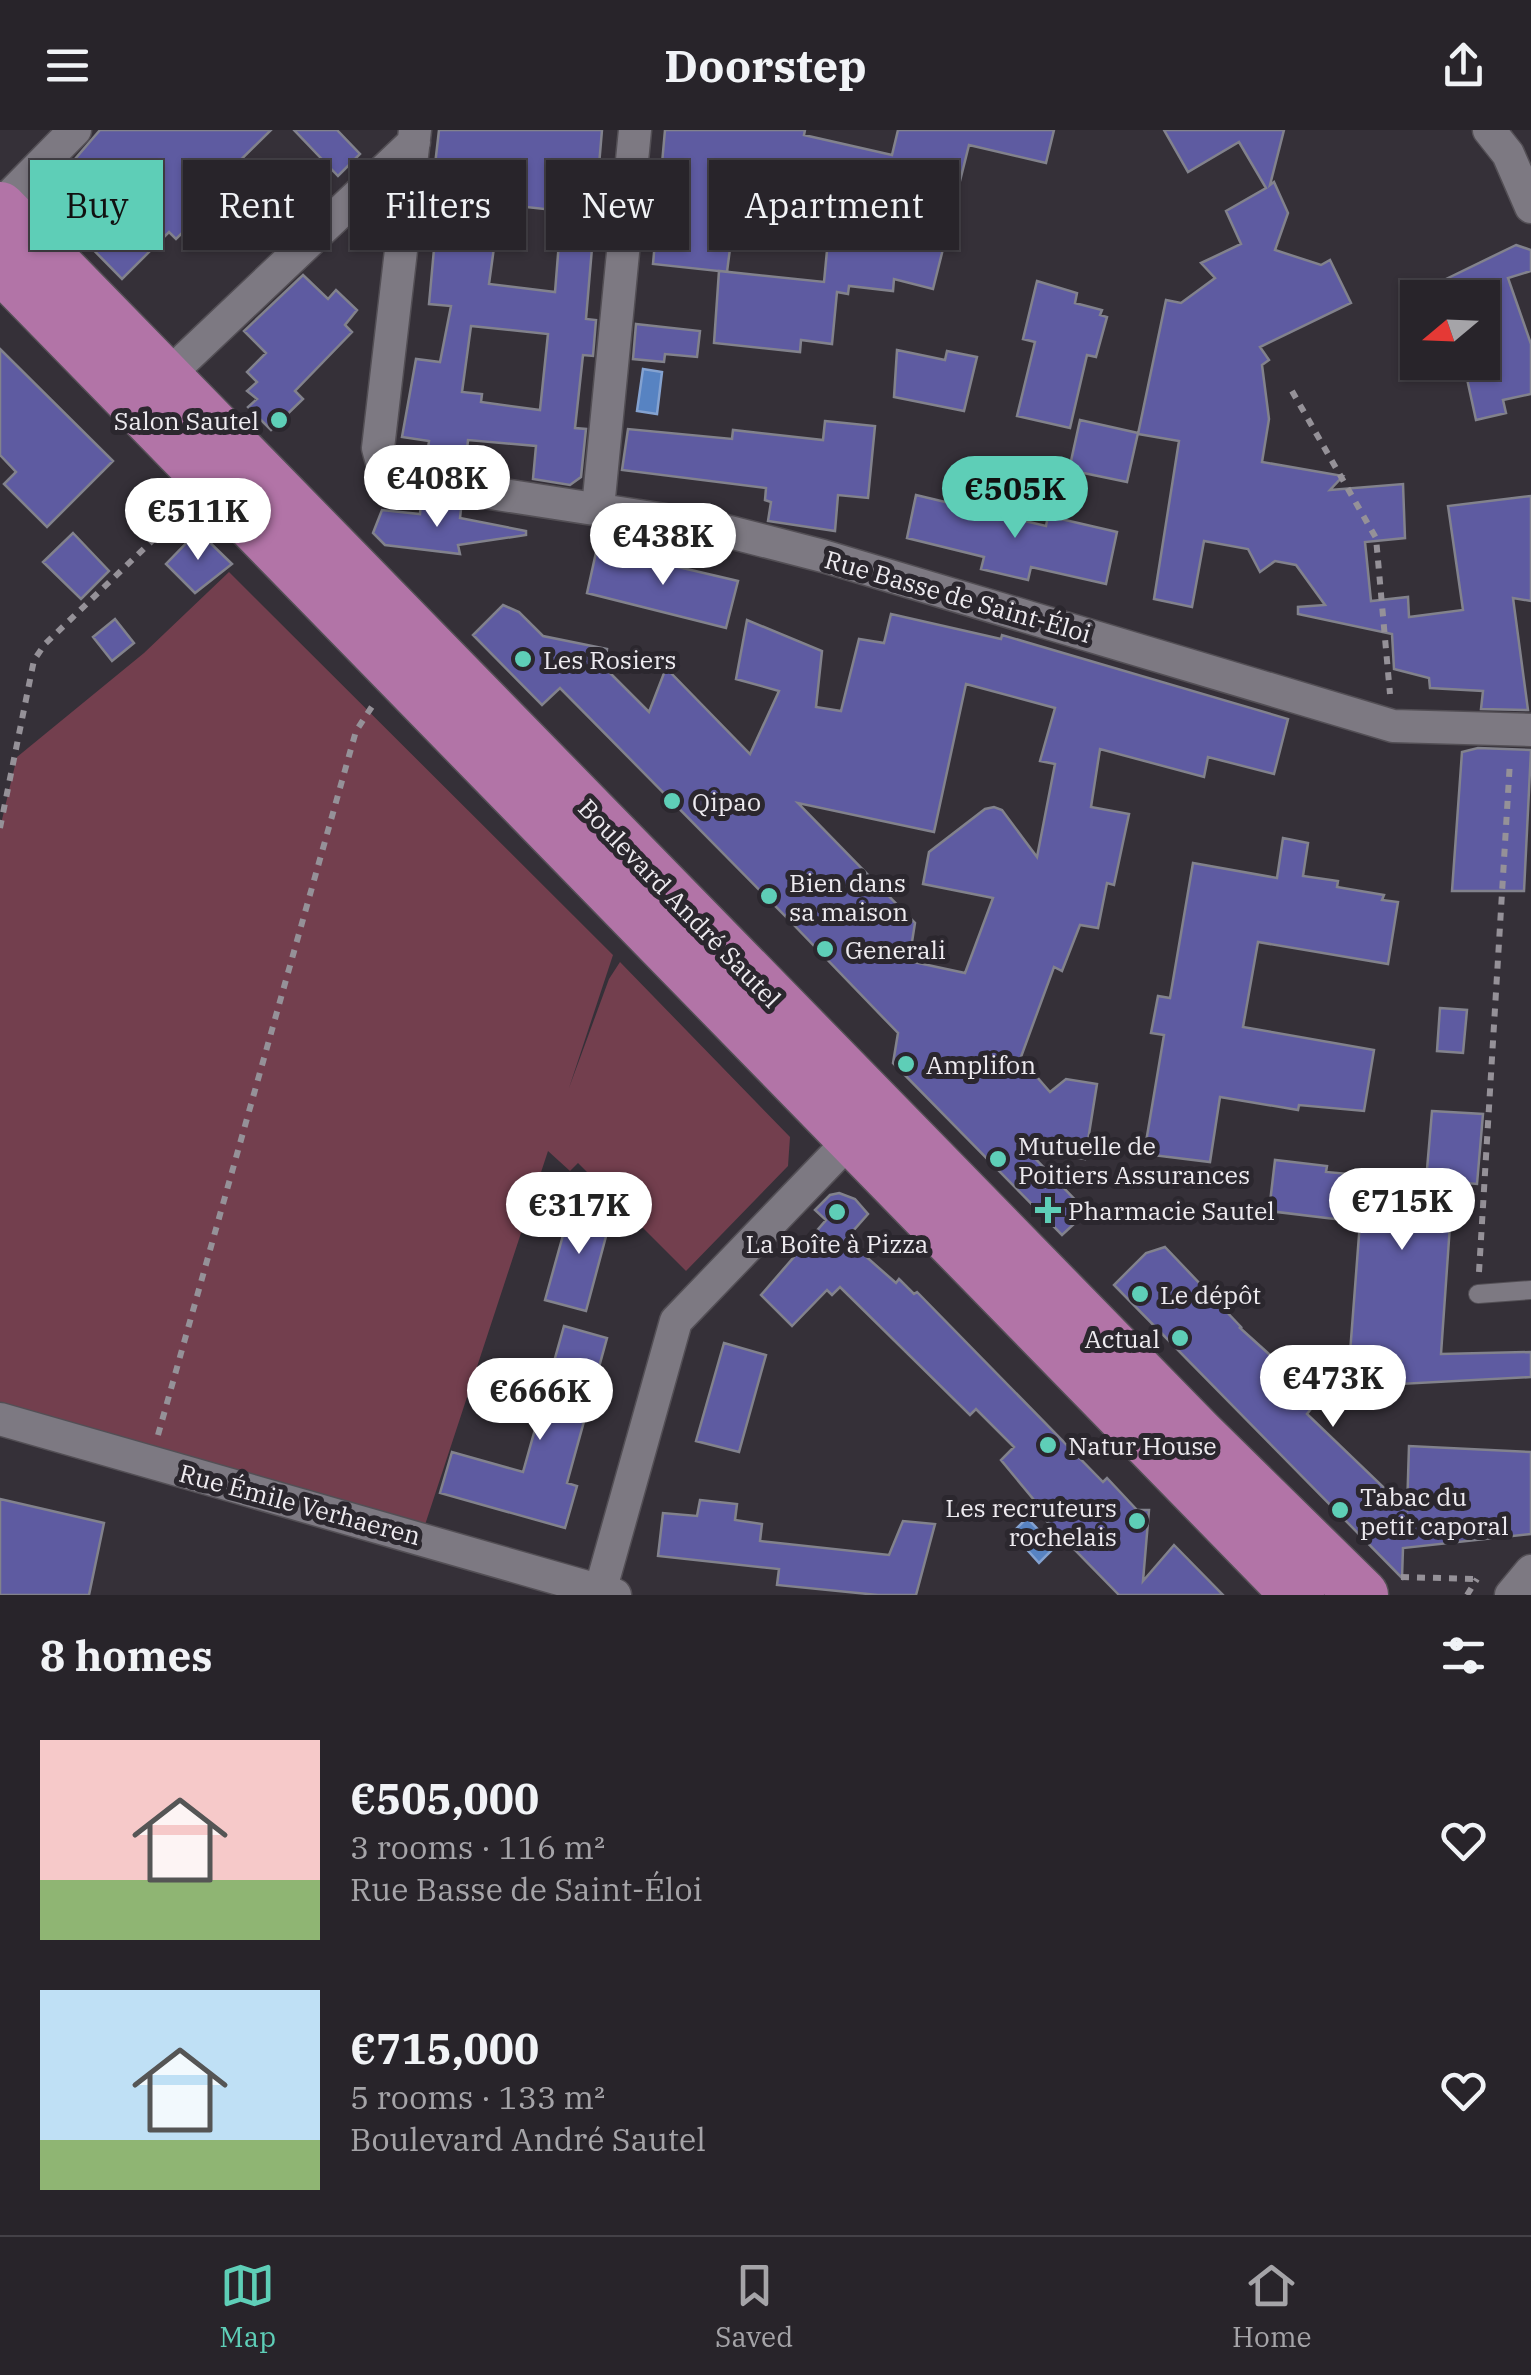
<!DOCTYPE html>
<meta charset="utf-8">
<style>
body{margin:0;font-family:"IBM Plex Serif",serif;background:#343036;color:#f1f3f6;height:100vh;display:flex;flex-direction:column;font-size:38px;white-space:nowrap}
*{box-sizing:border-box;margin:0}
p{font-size:32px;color:#a5a4a8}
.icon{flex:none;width:55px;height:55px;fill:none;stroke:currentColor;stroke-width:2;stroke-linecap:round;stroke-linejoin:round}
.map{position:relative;height:1465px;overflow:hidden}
.side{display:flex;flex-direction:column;background:#28242a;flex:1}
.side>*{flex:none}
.banner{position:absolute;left:30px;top:30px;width:1000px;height:90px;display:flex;gap:20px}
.needle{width:65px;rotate:251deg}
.fabs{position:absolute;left:1400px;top:150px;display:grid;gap:20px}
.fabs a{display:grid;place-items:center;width:100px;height:100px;border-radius:0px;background:#28242a;box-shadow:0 2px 8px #0004,0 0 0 2px #444147;font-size:50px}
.price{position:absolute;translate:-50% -85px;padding:0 22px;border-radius:35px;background:#fff;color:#222;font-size:32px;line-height:65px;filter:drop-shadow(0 2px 5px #0008)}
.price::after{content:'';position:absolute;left:50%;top:60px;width:30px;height:22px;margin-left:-15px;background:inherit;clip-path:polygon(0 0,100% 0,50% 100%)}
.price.selected{background:#5eceb7;color:#111}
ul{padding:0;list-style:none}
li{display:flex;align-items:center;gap:30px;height:250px;padding:0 40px}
li span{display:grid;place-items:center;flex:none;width:280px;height:200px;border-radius:0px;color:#555}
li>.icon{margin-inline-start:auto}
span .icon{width:120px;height:120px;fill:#fffc;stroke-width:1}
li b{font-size:42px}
h2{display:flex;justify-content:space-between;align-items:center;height:120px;padding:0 40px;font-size:42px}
.chip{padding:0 35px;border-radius:0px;background:#28242a;box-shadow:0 2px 8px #0004,0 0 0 2px #444147;font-size:35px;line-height:90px}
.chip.selected{background:#5eceb7;color:#111}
header{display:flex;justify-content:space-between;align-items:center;height:130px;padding:0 40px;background:#28242a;font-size:45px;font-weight:800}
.menu{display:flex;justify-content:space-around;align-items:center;height:140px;border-top:2px solid #444147;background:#28242a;font-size:28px;color:#a5a4a8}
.menu a{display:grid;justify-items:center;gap:5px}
.menu .selected{color:#5eceb7}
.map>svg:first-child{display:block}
.green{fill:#733f4e}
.water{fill:#5783c2;stroke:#84a2d0;stroke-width:2.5}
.building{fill:#5e5ba1;stroke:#82828c;stroke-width:2.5;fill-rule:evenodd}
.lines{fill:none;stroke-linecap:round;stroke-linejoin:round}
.service-casing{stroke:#534f55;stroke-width:20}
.minor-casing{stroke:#534f55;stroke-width:35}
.primary-casing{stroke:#534f55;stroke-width:55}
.path{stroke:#959198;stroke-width:6;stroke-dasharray:8 8;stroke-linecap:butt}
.service{stroke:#7d7982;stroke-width:18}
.minor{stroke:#7d7982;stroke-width:32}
.primary{stroke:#b274a7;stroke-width:52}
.poi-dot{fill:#5eceb7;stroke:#2b272e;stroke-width:4}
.labels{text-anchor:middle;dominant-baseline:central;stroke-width:10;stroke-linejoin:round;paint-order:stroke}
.poi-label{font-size:25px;fill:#eeebf0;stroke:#2b272e;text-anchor:start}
.street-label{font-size:25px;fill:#eeebf0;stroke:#2b272e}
</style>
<header><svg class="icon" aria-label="menu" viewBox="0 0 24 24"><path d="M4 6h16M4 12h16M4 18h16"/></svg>Doorstep<svg class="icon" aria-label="share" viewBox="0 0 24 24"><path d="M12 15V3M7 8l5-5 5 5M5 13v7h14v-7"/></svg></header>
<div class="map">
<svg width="1531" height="1465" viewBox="0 0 1531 1465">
<rect width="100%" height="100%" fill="#353038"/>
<!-- green -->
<path class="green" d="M229,442l384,383 -44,133 40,-109 11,-17 170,175 -2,29 -102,105 -108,-108 -8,8 -22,-20 -127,386 -421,-119v-590l17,-71 127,-104z"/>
<!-- water -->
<path class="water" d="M643,239l19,3 -5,42 -20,-3z
M1027,1388l28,29 -16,16 -27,-30z"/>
<!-- building -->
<path class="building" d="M100,0h171l-61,60 8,8 -42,41 -7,-7 -47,47 -53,-54 37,-34 -31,-32z
M294,0h43l23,24 -22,22z
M439,0h163l-16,189 10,1 -3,36 -10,-1 -8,73 11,1 -5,48 -11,8 -37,-6 3,-33 -68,-6 -3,29 -39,-6 3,-22 -27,-4 14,-78 24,3 11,-56 -22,-2 7,-77 -8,-1zM500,74l54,6 -3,29 8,3 -4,50 -66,-8zM471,196l77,8 -8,76 -59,-8 1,-8 -20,-2z
M665,0h140l-1,5 88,20 6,-25h156l-8,33 -77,-18 -36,144 -39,-10 -1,12 -44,-5 -1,8 -11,-2 -5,52 -31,-4 -1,12 -86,-9 5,-72 105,11 6,-63 -95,-9 -8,62 -74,-8z
M1164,0h120l-14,55 4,-3 14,31 -13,37 46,15 9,-5 21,43 -91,44 9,13 -7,5 7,54 -7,43 81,14 -13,14 73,-6 2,54 -40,4 6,59 37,-4 1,20 54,-7 -15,-104 83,-10v105l-18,-3 15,112 -47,-1 2,-18 -53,-3 -1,-10 -35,-9 -2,-35 -94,-20v-7l27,-2 -29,-40 -21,-4 -15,11 -12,-23 -44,-8 -12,66 -38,-8 25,-158 -41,-7 28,-134 15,3 34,-25 -14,-15 40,-19 -15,-33 40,-23 -27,-46 -51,30z
M1516,115l15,5v21l-23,7 23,66v50l-28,6 3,13 -30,7 -12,-55 18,-3v-64h-75z
M303,145l25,24 8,-9 21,20 -12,15 7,7 -57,59 8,8 -32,31 -23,-23 9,-8 -10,-8 10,-9 -10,-10 19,-19 -22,-22z
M1037,151l40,12 -2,10 27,7 -2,5 7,2 -11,40 -9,-2 -17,73 -53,-12 18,-74 -12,-3z
M636,194l64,7 -3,26 -32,-3 -1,8 -31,-3z
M0,219l113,112 -66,66 -43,-43 12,-12 -16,-17z
M897,220l48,10 2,-9 30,6 -13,54 -70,-14z
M1080,290l58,13 -11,49 -58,-12z
M825,291l50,5 -7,72 -30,-3 -3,36 -67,-10 3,-19 -6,-2 1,-12 -144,-18 6,-41 104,10 1,-9 90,10z
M916,365l130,31 2,-10 69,16 -11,52 -75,-17 -3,13 -47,-11 3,-12 -77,-19z
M421,372l40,7 -1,9 66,13v4l-68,10 2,9 -75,-9 -12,-12 9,-23 38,4z
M198,401l34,33 -37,29 -29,-29z
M73,403l36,38 -28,28 -38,-37z
M597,418l141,33 -12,47 -139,-35z
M503,475l16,7 24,24 64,13 -2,19 44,44 17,-44 84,86 29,-63 -43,-12 11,-59 75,31 -6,56 25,4 18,-72 25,4 7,-29 110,25 1,-4 286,84 -14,55 -66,-17 -4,20 -104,-28 -9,58 38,7 -15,71 -7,-2 -9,45 -18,-3 -18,46 -8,-4 -36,98 12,4 20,23 16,-13 31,5 -12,75 -59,-10 61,63 -25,23 -169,-172 5,-30 -108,-112 -230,-233 -18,17 -69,-70zM966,554l89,24 -15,53 15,3 -18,93 -35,-47 -8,-3 -9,2 -56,43 -6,32 70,14 -28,75 -56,-12 6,-38 -117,-120 136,29z
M115,489l19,24 -22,18 -19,-24z
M1478,618l53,2 -7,141h-72l10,-139z
M1283,708l25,5 -5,33 35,5 -1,6 47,8 -2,5 16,2 -10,62 -130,-22 -15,85 131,23 -10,61 -65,-6 -1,5 -78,-13 -10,65 -66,-8 20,-119 -13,-2 7,-37 12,2 23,-135 84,15z
M1440,878l27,2 -4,43 -26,-2z
M1432,981l51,3 -6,70 -24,-2 -12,172 90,-2v25l-131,7 1,-23 -51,-8 10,-131 -91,-11 6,-51 52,6 -1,6 100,9z
M839,1063l16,6 13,15 -22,25 50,44 3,-4 15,15 3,-2 186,190 4,-4 30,32h12l-6,71 31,-36 49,50h-104l-89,-91 4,-4 -33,-40 13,-13 -38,-38 -6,6 -130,-128 -8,8 -5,-5 -35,36 -31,-31 65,-75 -11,-10 15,-15z
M572,1073l40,11 -26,97 -41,-11z
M1165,1117l77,81 -3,-1 80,72 -12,15 100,96 2,-64 122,6v82l-128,14 -1,30 -288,-293 32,-32z
M564,1196l43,12 -40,145 10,3 -12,42 -125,-35 12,-41 71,20z
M724,1213l42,12 -27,97 -43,-11z
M0,1369l104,24 -15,72h-89z
M700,1370l37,4 -2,16 27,4 -2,17 129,14 14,-34 32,3 -19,71h-38l-101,-10 2,-16 -121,-13 5,-43 34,3z"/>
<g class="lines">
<!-- service casing -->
<g class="service-casing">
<path id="service" d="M1478,1164l53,-4"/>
</g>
<!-- minor casing -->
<g class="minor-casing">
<path id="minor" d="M415,0l-37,318 6,22 10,8 316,49 113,29 570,170 138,4
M1489,0l19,24 23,53
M0,76l75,-76
M165,248l249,-236
M598,378l37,-378
M0,1289l615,176
M599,1465l77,-274 177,-184
M1511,1465l20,-24"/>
</g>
<!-- primary casing -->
<g class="primary-casing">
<path id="primary" d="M0,78l1198,1226 164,161
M0,135l1298,1330"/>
</g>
<!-- path -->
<path class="path" d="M1292,261l84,147 14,156
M0,698l34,-168 11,-16 138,-133
M1479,1142l31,-511
M158,1305l198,-704 17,-26
M1401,1447l76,2
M1467,1465l10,-16"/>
<!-- service -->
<use href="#service" class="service"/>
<!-- minor -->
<use href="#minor" class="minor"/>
<!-- primary -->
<use href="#primary" class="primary"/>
</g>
<!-- markers -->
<g class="poi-dot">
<circle cx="279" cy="290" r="10"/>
<circle cx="523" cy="529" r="10"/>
<circle cx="672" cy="671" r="10"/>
<circle cx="769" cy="766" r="10"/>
<circle cx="825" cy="819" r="10"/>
<circle cx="906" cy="934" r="10"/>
<circle cx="998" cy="1029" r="10"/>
<path d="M1043 1065h10v10h10v10h-10v10h-10v-10h-10v-10h10z"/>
<circle cx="837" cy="1082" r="10"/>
<circle cx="1140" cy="1164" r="10"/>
<circle cx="1180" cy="1208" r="10"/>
<circle cx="1048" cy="1315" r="10"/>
<circle cx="1340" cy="1380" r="10"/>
<circle cx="1137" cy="1391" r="10"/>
</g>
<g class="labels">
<!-- poi labels -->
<g class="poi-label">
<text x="259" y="290" text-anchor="end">Salon Sautel</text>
<text x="543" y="529">Les Rosiers</text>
<text x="692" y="671">Qipao</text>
<text x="789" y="752">Bien dans<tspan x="789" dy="29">sa maison</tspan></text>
<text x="845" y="819">Generali</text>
<text x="926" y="934">Amplifon</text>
<text x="1018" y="1015">Mutuelle de<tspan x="1018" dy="29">Poitiers Assurances</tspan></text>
<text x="1068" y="1080">Pharmacie Sautel</text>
<text x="837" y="1113" text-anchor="middle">La Boîte à Pizza</text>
<text x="1160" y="1164">Le dépôt</text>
<text x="1160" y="1208" text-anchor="end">Actual</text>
<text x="1068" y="1315">Natur House</text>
<text x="1360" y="1366">Tabac du<tspan x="1360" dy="29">petit caporal</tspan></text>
<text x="1117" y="1377" text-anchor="end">Les recruteurs<tspan x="1117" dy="29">rochelais</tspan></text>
</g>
<!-- street labels -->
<g class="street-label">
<text transform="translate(958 466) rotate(16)">Rue Basse de Saint-Éloi</text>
<text transform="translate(680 773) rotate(46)">Boulevard André Sautel</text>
<text transform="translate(300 1374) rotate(15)">Rue Émile Verhaeren</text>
</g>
</g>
</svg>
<div class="fabs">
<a><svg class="needle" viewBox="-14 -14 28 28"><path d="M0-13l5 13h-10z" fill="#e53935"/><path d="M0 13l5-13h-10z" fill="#a5a4a8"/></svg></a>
</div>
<b class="price" style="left:437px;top:400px">€408K</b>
<b class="price selected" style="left:1015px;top:411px">€505K</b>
<b class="price" style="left:198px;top:433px">€511K</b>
<b class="price" style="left:663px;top:458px">€438K</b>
<b class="price" style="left:1402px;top:1123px">€715K</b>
<b class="price" style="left:579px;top:1127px">€317K</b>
<b class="price" style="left:1333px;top:1300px">€473K</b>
<b class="price" style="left:540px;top:1313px">€666K</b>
<div class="banner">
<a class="chip selected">Buy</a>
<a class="chip">Rent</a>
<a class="chip">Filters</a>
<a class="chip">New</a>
<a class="chip">Apartment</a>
</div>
</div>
<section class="side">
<h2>8 homes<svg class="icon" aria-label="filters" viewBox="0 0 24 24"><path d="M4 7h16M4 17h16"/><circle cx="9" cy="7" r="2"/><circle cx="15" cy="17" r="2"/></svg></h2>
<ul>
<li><span style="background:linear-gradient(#f6c9c9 70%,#8fb573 0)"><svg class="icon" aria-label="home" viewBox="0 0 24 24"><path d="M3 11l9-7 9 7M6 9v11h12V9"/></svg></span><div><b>€505,000</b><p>3 rooms · 116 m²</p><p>Rue Basse de Saint-Éloi</p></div><svg class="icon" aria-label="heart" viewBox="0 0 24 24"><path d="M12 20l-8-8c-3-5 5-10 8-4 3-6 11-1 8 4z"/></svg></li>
<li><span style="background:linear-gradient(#bfe0f5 75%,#8fb573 0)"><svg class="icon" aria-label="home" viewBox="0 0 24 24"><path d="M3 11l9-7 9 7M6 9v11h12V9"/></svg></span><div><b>€715,000</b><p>5 rooms · 133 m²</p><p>Boulevard André Sautel</p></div><svg class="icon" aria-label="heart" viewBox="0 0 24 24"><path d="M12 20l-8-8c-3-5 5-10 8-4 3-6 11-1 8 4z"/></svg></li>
</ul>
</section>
<nav class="menu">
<a class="selected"><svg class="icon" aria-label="map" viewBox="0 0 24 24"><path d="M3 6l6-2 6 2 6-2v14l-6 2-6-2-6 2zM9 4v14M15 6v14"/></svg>Map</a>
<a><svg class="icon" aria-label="saved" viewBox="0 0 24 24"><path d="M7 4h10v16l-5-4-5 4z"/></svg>Saved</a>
<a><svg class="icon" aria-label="home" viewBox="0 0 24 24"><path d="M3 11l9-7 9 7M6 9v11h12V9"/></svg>Home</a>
</nav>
